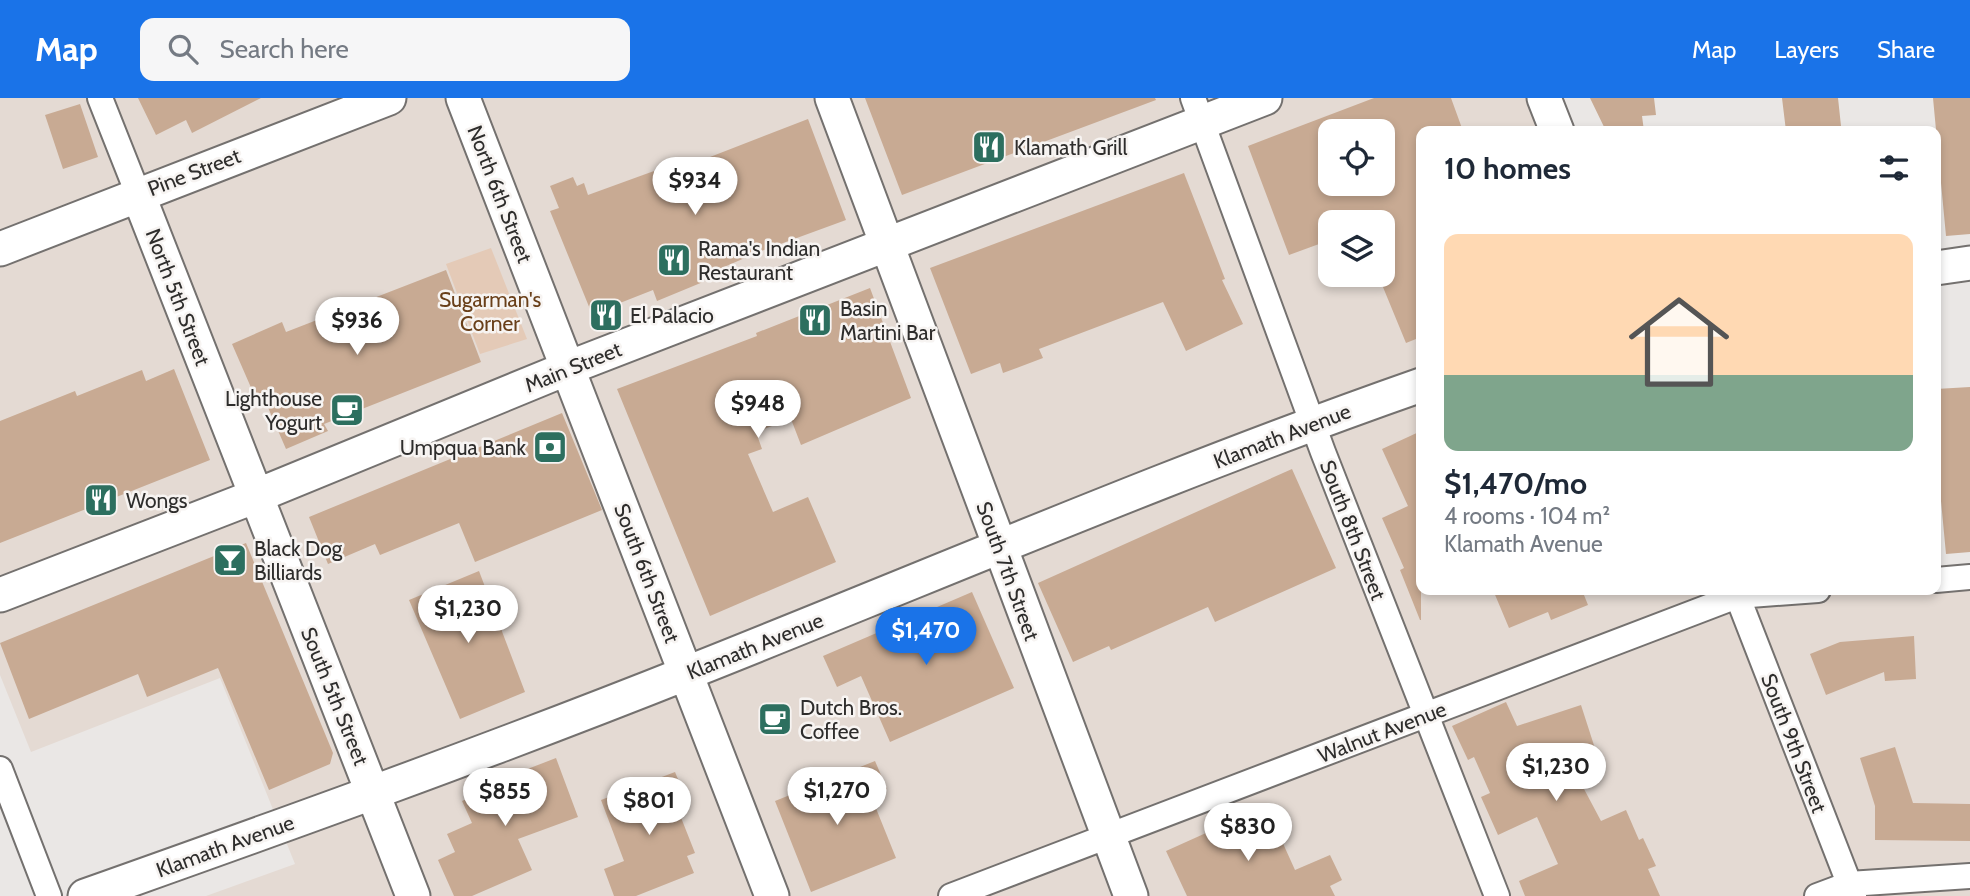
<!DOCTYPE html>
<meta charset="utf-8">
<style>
body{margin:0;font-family:Cabin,sans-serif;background:#f6f6f7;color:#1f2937;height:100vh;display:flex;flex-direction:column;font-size:26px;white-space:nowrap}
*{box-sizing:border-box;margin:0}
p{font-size:23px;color:#747a83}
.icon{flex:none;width:38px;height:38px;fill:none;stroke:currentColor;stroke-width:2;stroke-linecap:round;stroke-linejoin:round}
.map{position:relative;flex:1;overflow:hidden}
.sheet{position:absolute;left:1416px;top:28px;width:525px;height:469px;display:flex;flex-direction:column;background:#fff;border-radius:14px;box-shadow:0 4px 10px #0003}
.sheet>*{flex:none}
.buttons{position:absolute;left:1318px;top:21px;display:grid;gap:14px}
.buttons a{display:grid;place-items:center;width:77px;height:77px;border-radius:14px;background:#fff;box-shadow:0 4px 10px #0003;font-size:35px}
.price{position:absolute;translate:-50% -60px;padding:0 16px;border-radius:24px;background:#fff;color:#222;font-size:23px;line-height:46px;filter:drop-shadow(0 2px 4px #0008)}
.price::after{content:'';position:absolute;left:50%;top:42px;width:21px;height:16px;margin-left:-10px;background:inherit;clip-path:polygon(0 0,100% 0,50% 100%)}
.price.selected{background:#1a73e8;color:#fff}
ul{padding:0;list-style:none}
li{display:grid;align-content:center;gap:14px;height:371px;padding:0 28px}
li span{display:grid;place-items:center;height:217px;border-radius:14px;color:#555}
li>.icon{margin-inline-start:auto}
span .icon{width:126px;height:126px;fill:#fffc;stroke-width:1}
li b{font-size:30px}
h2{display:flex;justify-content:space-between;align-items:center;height:84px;padding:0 28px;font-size:30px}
header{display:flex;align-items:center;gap:42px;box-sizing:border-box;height:98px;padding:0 35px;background:#1a73e8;color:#fff}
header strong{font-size:33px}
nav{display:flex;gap:38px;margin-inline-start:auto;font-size:24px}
.search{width:490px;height:63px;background:#f6f6f7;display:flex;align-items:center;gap:18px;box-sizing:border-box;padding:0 24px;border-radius:14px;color:#747a83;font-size:26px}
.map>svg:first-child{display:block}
.built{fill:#e4dad3;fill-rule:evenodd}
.green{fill:#e4cab7}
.building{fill:#c8aa93;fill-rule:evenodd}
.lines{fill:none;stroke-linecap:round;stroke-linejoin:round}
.street-casing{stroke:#74716f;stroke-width:28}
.secondary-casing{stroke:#74716f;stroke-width:37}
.street{stroke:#fff;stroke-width:24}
.secondary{stroke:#fff;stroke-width:33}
.labels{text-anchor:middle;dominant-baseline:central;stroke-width:5;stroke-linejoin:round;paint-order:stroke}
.poi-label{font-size:21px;fill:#2e2d2c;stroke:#f7f4f2;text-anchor:start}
.street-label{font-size:21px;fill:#2e2d2c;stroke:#f7f4f2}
.park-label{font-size:21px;fill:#693f19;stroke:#f7f4f2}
</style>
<header>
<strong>Map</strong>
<div class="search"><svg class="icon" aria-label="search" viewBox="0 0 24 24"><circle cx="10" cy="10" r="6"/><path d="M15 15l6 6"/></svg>Search here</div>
<nav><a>Map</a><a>Layers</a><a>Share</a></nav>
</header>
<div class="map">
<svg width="1970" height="798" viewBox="0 0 1970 798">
<rect width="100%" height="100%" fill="#eae7e5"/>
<!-- built -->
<path class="built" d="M0,0h1543l13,33h-135v459h515l34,-13v319h-1764l89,-32 -75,-186 -189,74 -31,-77zM1330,33h52v53h-52zM1330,124h52v53h-52z"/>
<!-- green -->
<path class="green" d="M491,150l36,91 -47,15 -34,-90z"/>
<!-- building -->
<path class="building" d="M138,0h123l-69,35 -6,-13 -30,15z
M865,0h290l1,2 -254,95z
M1374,0h77l12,33h-42v206l-15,6 -28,-68h4v-53h-52v18l-41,15 -41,-109zM1330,33h52v53h-52z
M1590,0h64l2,17 -14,1 2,15h-38z
M1782,0h56l3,28 -55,5z
M1933,0h37v136l-24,2z
M80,6l18,53 -35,12 -18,-54z
M808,21l38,101 -85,31 -60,26 2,5 -46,19 -4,-11 -61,24 -42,-103 9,-3 -9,-22 23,-9 4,9 7,-3 4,12 66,-24 2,7z
M1184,75l41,106 -3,1 21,44 -57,27 -23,-49 -124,47 4,9 -40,15 -3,-10 -29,11 -41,-106z
M446,172l35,92 -157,62 4,7 -42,18 -23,-53 -7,3 -24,-55 50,-22 4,10z
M870,190l41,110 -110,47 -10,-26 -35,13 6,17 -14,5 25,58 35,-15 28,65 -126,54 -93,-227 140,-53 -1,-3z
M174,271l36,91 -210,83v-122l75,-30 2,5 65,-26 4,11z
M1970,289v165l-24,2 -10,-106v-59z
M562,315l40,97 -127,52 -16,-39 -79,32 -5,-11 -47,20 -19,-47z
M1421,333v189h-1l-20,-50 4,-2 -22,-50 26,-12 -26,-57z
M1292,371l44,99 -121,54 -7,-15 -97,43 -2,-4 -36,16 -35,-79z
M246,445l87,210 -3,11 -61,26 -51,-122 -71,29 -9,-23 -109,45 -29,-76z
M479,473l46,121 -65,27 -51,-119z
M1493,492h89l6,15 -37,15 -3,-8 -39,16z
M972,494l42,96 -124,54 -29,-66 -24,11 -14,-31z
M1914,538l2,43 -31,2 -1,-9 -58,23 -16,-41 30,-12z
M1506,604l11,24 64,-21 19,59 -25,8 26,49 25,-11 13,30 4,-2 13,28 -8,3 12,27h-135l-6,-15 39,-17 -21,-47 -39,18 -17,-38 9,-4 -16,-36 -6,3 -16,-34z
M1895,649l18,56 57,1v37l-95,-1v-34l-15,-48z
M556,660l22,59 -60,22 14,31 -60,26h-18l-16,-36 17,-8 -8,-18 25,-11 -10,-22 46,-20 -1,-4z
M875,663l12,28 -16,7 25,62 -85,34 -36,-91z
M675,674l14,34 -11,4 17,43 -8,3 7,17 -58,23h-22l-10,-27 20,-8 -23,-61z
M1266,708l29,64 35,-15 12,25 -12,6 5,10h-148l-21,-45z"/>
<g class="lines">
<!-- street casing -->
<g class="street-casing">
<path id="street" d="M100,0l38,96
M1193,0l130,354 174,444
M1936,482l34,-3
M1735,492l119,306
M0,671l49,127
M951,798l786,-300 81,-6
M1817,798l32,-12 121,-8"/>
</g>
<!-- secondary casing -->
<g class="secondary-casing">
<path id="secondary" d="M463,0l309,798
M832,0l299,798
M1544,0l13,33
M138,96l275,702
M0,151l389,-151
M1936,170l34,-5
M0,497l256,-99 312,-128 697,-270
M85,798c203,-72 406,-145 607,-225 242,-96 483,-200 729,-286"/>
</g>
<!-- street -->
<use href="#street" class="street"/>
<!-- secondary -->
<use href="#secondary" class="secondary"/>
</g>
<!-- icons -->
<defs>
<g id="restaurant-square" transform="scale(1.75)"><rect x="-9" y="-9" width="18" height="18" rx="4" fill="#2d6f5f" stroke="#f7f4f2"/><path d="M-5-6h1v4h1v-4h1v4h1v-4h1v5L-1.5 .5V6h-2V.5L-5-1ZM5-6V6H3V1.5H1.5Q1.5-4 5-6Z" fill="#fff"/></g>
<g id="cafe-square" transform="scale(1.75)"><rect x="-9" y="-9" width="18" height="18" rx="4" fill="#2d6f5f" stroke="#f7f4f2"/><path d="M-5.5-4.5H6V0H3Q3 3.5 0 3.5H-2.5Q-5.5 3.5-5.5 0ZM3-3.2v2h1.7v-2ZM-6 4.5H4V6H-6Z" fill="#fff"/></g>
<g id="bank-square" transform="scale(1.75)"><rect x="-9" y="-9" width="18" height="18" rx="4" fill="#2d6f5f" stroke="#f7f4f2"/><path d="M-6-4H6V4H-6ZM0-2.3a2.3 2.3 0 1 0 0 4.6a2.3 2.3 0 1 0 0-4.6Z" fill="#fff"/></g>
<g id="bar-square" transform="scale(1.75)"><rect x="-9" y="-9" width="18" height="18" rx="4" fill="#2d6f5f" stroke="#f7f4f2"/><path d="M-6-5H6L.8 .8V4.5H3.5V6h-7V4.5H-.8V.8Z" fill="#fff"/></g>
</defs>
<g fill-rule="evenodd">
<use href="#restaurant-square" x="989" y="49"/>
<use href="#restaurant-square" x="674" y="162"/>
<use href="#restaurant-square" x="606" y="217"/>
<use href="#restaurant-square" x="815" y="222"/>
<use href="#cafe-square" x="347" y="312"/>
<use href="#bank-square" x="550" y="349"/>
<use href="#restaurant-square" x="101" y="402"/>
<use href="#bar-square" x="230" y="462"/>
<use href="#cafe-square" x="775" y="621"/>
</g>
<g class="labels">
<!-- poi labels -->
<g class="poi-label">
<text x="1014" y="49">Klamath Grill</text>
<text x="698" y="150">Rama's Indian<tspan x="698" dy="24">Restaurant</tspan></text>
<text x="840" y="210">Basin<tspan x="840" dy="24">Martini Bar</tspan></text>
<text x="630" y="217">El Palacio</text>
<text x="322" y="300" text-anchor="end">Lighthouse<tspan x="322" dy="24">Yogurt</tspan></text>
<text x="526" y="349" text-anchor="end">Umpqua Bank</text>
<text x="126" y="402">Wongs</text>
<text x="254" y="450">Black Dog<tspan x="254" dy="24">Billiards</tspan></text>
<text x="800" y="609">Dutch Bros.<tspan x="800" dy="24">Coffee</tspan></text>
</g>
<!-- street labels -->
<g class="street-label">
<text transform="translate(194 74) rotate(-21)">Pine Street</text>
<text transform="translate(500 96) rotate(69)">North 6th Street</text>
<text transform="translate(178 199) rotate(69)">North 5th Street</text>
<text transform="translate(573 269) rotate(-22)">Main Street</text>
<text transform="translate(1282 338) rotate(-21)">Klamath Avenue</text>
<text transform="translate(1353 432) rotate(69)">South 8th Street</text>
<text transform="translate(1008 473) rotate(70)">South 7th Street</text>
<text transform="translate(647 475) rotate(69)">South 6th Street</text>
<text transform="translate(755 548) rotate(-22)">Klamath Avenue</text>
<text transform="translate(335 598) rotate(68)">South 5th Street</text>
<text transform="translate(1382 634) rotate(-21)">Walnut Avenue</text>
<text transform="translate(1794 645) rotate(69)">South 9th Street</text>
<text transform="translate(225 748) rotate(-20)">Klamath Avenue</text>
</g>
<!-- park labels -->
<g class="park-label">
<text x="490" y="201">Sugarman's<tspan x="490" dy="24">Corner</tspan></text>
</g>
</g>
</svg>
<div class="buttons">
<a><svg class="icon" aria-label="locate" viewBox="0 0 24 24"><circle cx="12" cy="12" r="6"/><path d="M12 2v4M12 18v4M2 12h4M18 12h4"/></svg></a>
<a><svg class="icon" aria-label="layers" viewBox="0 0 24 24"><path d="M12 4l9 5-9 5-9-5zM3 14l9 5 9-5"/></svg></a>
</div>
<b class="price" style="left:695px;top:119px">$934</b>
<b class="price" style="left:357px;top:259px">$936</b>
<b class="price" style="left:758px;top:342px">$948</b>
<b class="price" style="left:468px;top:547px">$1,230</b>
<b class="price selected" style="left:926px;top:569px">$1,470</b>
<b class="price" style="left:1556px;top:705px">$1,230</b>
<b class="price" style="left:837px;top:729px">$1,270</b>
<b class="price" style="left:505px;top:730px">$855</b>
<b class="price" style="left:649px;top:739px">$801</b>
<b class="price" style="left:1248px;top:765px">$830</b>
<section class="sheet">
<h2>10 homes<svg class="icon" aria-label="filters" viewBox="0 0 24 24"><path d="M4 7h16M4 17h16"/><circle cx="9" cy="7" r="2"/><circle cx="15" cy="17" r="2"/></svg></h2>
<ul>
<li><span style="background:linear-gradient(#ffd9b3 65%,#7fa58c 0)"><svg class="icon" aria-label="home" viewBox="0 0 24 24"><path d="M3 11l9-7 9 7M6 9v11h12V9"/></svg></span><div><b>$1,470/mo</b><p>4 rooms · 104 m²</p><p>Klamath Avenue</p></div></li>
</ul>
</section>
</div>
